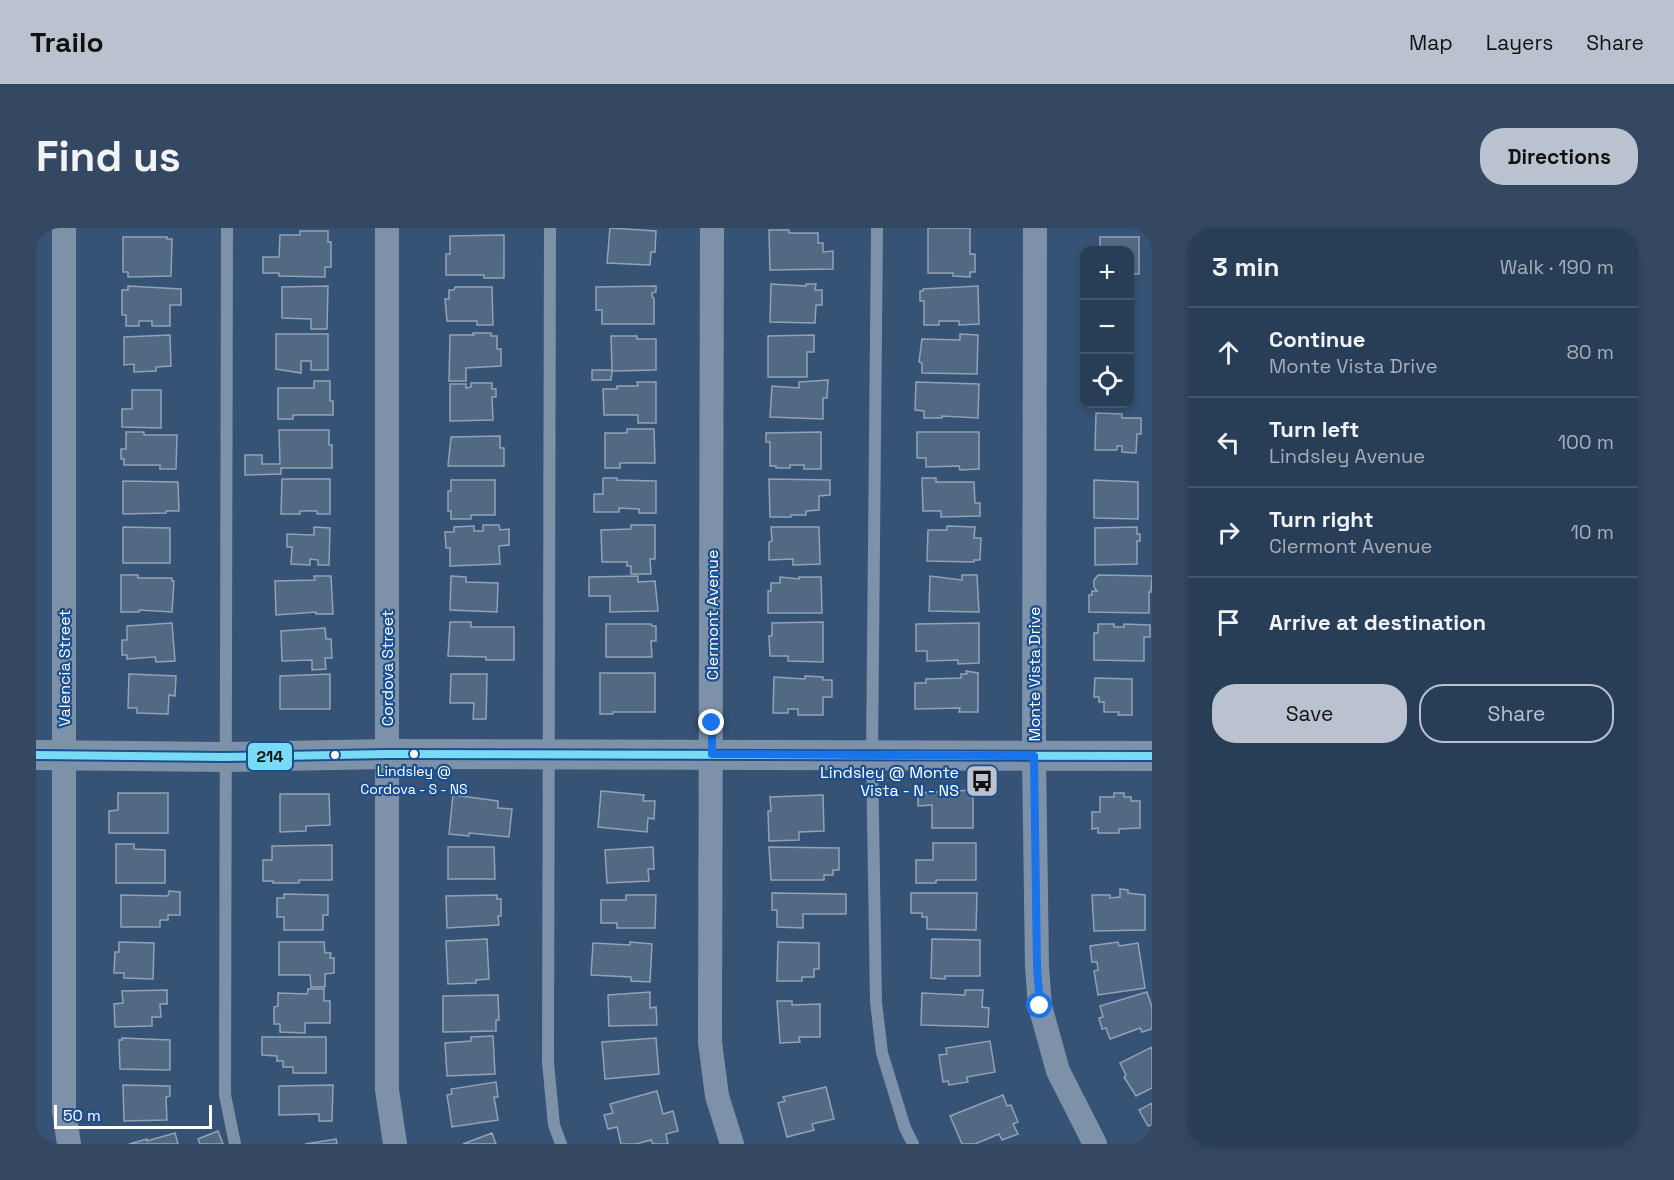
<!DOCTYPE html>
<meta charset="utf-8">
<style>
:root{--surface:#283e57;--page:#344961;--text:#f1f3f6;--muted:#a5aeba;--line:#44576d;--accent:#b9c2ce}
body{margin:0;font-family:"Space Grotesk",sans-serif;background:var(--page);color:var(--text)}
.controls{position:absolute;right:18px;top:18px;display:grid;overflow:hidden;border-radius:12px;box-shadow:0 3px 9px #0003}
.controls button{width:54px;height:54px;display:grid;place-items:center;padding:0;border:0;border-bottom:2px solid var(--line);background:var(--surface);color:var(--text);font:30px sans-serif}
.scale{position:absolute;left:18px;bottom:15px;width:158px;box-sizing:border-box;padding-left:6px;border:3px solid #fff;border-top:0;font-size:16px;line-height:21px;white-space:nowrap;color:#fff;-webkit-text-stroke:4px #1b4f8f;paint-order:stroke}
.stop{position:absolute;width:18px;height:18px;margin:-14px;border:4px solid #1a73e8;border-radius:50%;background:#fff}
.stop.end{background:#1a73e8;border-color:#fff;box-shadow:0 2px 6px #0008}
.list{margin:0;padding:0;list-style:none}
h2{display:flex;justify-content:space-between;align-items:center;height:78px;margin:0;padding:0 24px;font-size:26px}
h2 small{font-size:20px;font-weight:400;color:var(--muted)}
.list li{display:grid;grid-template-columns:39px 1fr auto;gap:18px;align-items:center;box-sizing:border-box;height:90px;padding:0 24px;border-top:2px solid var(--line)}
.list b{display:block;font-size:22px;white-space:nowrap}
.list p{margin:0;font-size:20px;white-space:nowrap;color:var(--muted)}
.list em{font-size:20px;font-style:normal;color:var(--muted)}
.actions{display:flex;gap:12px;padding:18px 24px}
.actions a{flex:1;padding:14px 0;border:2px solid var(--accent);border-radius:24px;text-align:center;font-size:21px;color:var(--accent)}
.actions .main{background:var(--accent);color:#111}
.icon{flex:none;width:33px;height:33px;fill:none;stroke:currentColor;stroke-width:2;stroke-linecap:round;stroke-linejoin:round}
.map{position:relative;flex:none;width:1116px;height:916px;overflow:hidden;border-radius:24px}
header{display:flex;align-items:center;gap:36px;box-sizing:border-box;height:84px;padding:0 30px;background:var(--accent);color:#111}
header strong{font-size:28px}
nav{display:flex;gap:33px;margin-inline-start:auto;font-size:21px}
.intro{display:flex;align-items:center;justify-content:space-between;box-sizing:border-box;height:144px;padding:0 36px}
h1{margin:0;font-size:42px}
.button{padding:15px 27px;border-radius:24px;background:var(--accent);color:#111;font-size:21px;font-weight:700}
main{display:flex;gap:36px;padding:0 36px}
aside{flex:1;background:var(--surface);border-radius:24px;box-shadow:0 3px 9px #0003}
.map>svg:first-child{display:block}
</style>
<header>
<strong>Trailo</strong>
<nav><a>Map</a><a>Layers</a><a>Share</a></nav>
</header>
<div class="intro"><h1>Find us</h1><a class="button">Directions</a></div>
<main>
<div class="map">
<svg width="1116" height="916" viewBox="0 0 1116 916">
<rect width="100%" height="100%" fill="#365274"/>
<!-- building -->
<path fill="#526984" stroke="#92a2b6" stroke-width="1.5" d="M574 0 620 3 619 24H615L614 37 571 35Z
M892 0H934V26H939V44H934V49L917 48V45H892Z
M733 2H753V5H782V15H787V24L797 23V41L734 42Z
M264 3H292V14H295V39H289V49L243 48V45H227V29H243L244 7H264Z
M468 7V50H448V47H410V26H414V8Z
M87 9H131V11H136L135 48 92 49V44H87Z
M1064 9H1103V46H1094V22H1064Z
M735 56 770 58V56H780L779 62H786V77H780L779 95 734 94Z
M92 58 145 61V77H134V98H116V93H103V98H90V87H86V62H92Z
M292 58 291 101H275V91L246 90V59Z
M620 58V64L616 65V69L618 70V96H566V82H560V59Z
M942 58 943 96 923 97V93H903V97H888V73H884V63H887V61Z
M419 59H456L457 97H441V93H411L409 71H413V62H418Z
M437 105H455V108H461V121H465V138L430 140V153H413L414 107H438Z
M240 106H292V142H275V133H265V145L240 141Z
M924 106 942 107 941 146 886 145V135L883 134 886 111 924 112Z
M134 107 135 138 120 139V143L98 144V136L88 137V109Z
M778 107V124H771V149H732V108Z
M575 108H601V111H620V142L576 143 575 152H556V142H576Z
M792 152 791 170H787V191L734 189 736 158 763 160V154Z
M278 153H294V173H297V187H257V191H242V160H278Z
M601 154H620V195H602V187H568L567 161H581V158H602Z
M880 154 943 156 942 190 906 188V190H888V183L879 182Z
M435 155H456V161H460V169H456L457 192 414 193V156H430V160L435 159Z
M96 162H125V200L86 199V181H96Z
M1060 185 1086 186V190H1105V206H1101L1100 225 1086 224V218H1081V222H1059Z
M591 201H618L619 235H584V240H569V205H591Z
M243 202H293V217H296V240H245V246L209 247V227H226V236H244Z
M90 204H108V207H141L140 241H124V237H88V231H85V221H90Z
M785 204V241H768V237H754V240H740V238H734V214H730V205Z
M881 204H943V241L924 242 923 238 890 239V230H881Z
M464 208V220H468V238H412L415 209Z
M567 250H581V252L620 253V285H603V281L583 280V284H558V266H567Z
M886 250H900V254H938L939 275H944V288L905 289V283H887Z
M246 251H294V286H281V283H264V286H245Z
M733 251 794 252V267L783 268V282L770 283V287H755V289H734Z
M415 252H459V287H435V291H415V283H412V263H415Z
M1058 252 1102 254V291L1058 290Z
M87 253 142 254 143 283H130V285L87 286Z
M447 297H463L464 302 473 301V317L463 318 464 336 414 338V320H410L409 304H418V299L438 298V303H447Z
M595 297H619V331H614L615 346H595V338H591V334H566L565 302 595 301Z
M911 298 939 299 938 310H945L944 332H938V334L891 333 892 302H911Z
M87 299 134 300V335H87Z
M278 299 294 300 293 337H282V332L274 331V337L255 336 256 319H251V306L278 307Z
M735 299H783L784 336 757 337V331L733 332V314L736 313Z
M1101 299V306H1104V313H1101V336L1059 337V300Z
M85 347H102V350H136V353H138L136 384 103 382V384H85Z
M926 347H941L943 384 893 383 894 348 926 352Z
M1062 347 1116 348 1115 364H1113V385L1053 384V367H1056V363H1061L1058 359V352Z
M278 348H295L297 386H280V384L240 387 239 353 279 352Z
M415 348 430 349V354L462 355 461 384 414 382Z
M602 348V354L619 353 622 383 574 384V368H553V349Z
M744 349 763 351V349H785L786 385H732V363H735V355H744Z
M414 394H435V399H478V432H450V429L412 428Z
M787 394V434L752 433V428H734L733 408H736V395Z
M136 395 139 433 120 434 119 429 91 431V427H86V412H91V398Z
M943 395V435L922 436V432L891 433V423H880V396Z
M570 396H615L616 398H620V413H615L616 429H570Z
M1062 396H1078V399H1088V396L1114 397V409H1108V433L1058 432V405H1062Z
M289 400 290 411H295L296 430H289L290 441 276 442V432L246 433 245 403Z
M930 443 942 445V484H923L924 480 879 481V455H890V451L925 450V446H931Z
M564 445H619V484H577V486H564Z
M93 446 140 448 139 468 133 467 132 486 101 485V480H92Z
M294 446V481H244V448Z
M415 446H451L450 491H437L438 475H414Z
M769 448 787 449V452H796V469H787V487H762V481H752V485H737L738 449 769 451Z
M1059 450 1096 451V487H1082L1083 484H1068V474H1063V469H1058Z
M937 562V600H896V577L882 578V565Z
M565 563 608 567 607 573H619L618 591 612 590 611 604 562 599Z
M82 565H132V605H73V583L82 582Z
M1078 565H1088V569H1095V573H1104V600L1083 601V605H1062V600L1056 601V584H1064V569H1078Z
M244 566H293L294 597 270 598V603L244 604Z
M417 567 462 573V580L476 581 473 609 433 605V608L413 606Z
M787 567 788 603 763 604V612L733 613 732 583H735L734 569Z
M897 615H940V652H900V655H880V632H897Z
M80 616H98V621L129 622V655H80Z
M296 617V652H263V655H237V653H227V632H236V618Z
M412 619H458L459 651H412Z
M617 619 618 641H612L613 653 571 655 569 622Z
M733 619 803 620V642H797V647H788V652H735Z
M1084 661 1092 662V665L1109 667V702L1058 703 1056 667H1074V670L1084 669Z
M133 663 144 664V687H132V692H124V699H85V667L132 668Z
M736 665 810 666V686H767V700L741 699V682H736Z
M875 665H941L940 702 891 701V689H886V685H875Z
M248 666 292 667V687H287V702H248V689H241V670H248Z
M461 667V671H465V688H462L463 697 411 700 410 668Z
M590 667H620L619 700H581V695H565V672H590Z
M451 711 453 751 440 752V755L412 756 410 713Z
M896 711 944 712V748H909V751L895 750Z
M83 714 118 715 117 751 88 750V745H78L79 724H83Z
M243 714H288L289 725H295L294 730H298V745L289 746V759H275L274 747H243Z
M594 714 616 716 614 754 595 753V749L555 747 557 715 594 717Z
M742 714 783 715V741H778V749H766V753H741Z
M1082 714 1083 718 1102 715 1109 760 1062 767 1058 743 1062 742 1061 734H1056L1054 718Z
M272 761H288V773H294V795H269V805L244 804V796H238V779L242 778V765L271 766Z
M131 762V776H124L125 789H116V798L79 799 78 776 87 775 86 763Z
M929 762H947L946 779 953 780 952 799 885 797 886 765 929 767Z
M614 764V780L620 779 621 797 573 798 572 767Z
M1111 764 1116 779V801L1106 804 1104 800 1074 811 1070 800 1066 801 1063 790 1067 789 1064 778Z
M462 767 463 792H460V803L407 804V768Z
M741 773H756V777L784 776V809H763L764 814 744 815Z
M457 808 459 846 411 848 409 815 435 813V809Z
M226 809H290V845H257V839H247V833H241V828L226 827Z
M86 810 134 812V842L84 841 83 812H86Z
M620 810 623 846 569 851 566 814Z
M954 813 959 844 931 849 932 854 913 857 912 853 907 854 903 827 911 826 910 820Z
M1116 819V860L1100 868 1088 849 1090 847 1084 835Z
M460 854 462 869H458L462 892 416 899 411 867 416 866 415 861Z
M87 857 134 858V868L130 869 131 892 88 893Z
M297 857 296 893H283V886L243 887V858Z
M790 859 798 891 776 896 778 902 751 909 742 875 749 873 747 869Z
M621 863 627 886 637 883 642 903 630 906 632 916H617L615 912 600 916H585L581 899 572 901 568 887 577 885 574 876Z
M967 867 971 878 975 877 982 894 977 896 982 906 966 912 963 906 939 916H926L914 888Z
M1116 875V897L1112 898 1103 882Z
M182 903 187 916H164L162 911Z
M139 905 142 916H93L111 911V913Z
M456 905 460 916H427Z
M300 911 301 916H269Z"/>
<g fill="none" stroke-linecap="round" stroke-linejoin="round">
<!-- service -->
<path stroke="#7d92a8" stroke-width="12" d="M191 0 189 867 199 916
M514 0 512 835 518 897 525 916
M841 0 836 527 840 774 846 825 869 900 877 916"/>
<!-- minor -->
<path stroke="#7d92a8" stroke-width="24" d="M28 0V883L33 916
M351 0V862L359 916
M676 0 674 814 681 868 696 916
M999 0 998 528 1001 739 1004 778 1022 843 1059 916"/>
<!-- tertiary -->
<path stroke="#7d92a8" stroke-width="30" d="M0 527 188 529 352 526 1116 528"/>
<defs>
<path id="bus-1" d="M0 527 188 529 352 526 1116 528"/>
</defs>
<!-- bus-1 casing -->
<use href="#bus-1" stroke="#1b4f8f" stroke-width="12"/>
<!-- bus-1 -->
<use href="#bus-1" stroke="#78daf5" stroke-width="8"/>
</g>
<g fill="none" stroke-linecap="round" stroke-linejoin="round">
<!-- route -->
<path stroke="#1a73e8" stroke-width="8" d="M676 495V526L998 528 1001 739 1004 778"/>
</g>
<!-- icons -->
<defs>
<symbol id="bus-square" viewBox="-11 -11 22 22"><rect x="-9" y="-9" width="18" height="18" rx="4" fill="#b9c2ce" stroke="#1b4f8f"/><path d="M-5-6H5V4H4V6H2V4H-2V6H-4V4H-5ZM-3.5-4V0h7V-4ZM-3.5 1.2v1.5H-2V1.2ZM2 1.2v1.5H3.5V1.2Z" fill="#111"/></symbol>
</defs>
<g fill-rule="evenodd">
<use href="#bus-square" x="927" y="534" width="38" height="38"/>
</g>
<!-- markers -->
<g fill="#fff" stroke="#1b4f8f" stroke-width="2">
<circle cx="378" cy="526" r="5"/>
<circle cx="299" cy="527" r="5"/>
</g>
<g text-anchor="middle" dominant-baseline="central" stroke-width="4.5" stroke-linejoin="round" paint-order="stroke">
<!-- bus labels -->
<g font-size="14" fill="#fff" stroke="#1b4f8f">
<text x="378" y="543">Lindsley @<tspan x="378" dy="18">Cordova - S - NS</tspan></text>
</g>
<!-- street labels -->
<g font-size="16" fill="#fff" stroke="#1b4f8f">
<text transform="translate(676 387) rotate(-90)">Clermont Avenue</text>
<text transform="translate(28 440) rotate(-90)">Valencia Street</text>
<text transform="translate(351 440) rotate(-90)">Cordova Street</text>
<text transform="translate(998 446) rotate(-90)">Monte Vista Drive</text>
</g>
<!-- poi labels -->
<g font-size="16" fill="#fff" stroke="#1b4f8f" text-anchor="end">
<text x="923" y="544">Lindsley @ Monte<tspan x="923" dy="18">Vista - N - NS</tspan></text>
</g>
</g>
<rect stroke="#1b4f8f" stroke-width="2" x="211" y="514" width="46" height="29" rx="6" fill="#78daf5"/>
<g font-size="16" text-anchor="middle" font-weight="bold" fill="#111">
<text x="234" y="534">214</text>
</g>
</svg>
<div class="controls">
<button>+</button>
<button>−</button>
<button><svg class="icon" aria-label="locate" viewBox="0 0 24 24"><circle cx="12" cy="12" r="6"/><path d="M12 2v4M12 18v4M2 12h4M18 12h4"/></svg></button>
</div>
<div class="scale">50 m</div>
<div class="stop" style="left:1004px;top:778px"></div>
<div class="stop end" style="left:676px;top:495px"></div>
</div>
<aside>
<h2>3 min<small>Walk · 190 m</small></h2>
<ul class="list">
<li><svg class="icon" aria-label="ahead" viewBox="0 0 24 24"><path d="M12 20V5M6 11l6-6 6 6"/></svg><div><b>Continue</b><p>Monte Vista Drive</p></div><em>80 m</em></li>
<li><svg class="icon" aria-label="left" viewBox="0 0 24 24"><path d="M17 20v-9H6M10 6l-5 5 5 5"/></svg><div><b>Turn left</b><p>Lindsley Avenue</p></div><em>100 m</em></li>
<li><svg class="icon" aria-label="right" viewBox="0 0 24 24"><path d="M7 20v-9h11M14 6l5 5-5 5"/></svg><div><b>Turn right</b><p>Clermont Avenue</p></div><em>10 m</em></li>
<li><svg class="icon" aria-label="arrive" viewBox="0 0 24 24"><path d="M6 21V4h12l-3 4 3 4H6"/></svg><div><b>Arrive at destination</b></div></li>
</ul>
<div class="actions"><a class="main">Save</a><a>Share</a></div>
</aside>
</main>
